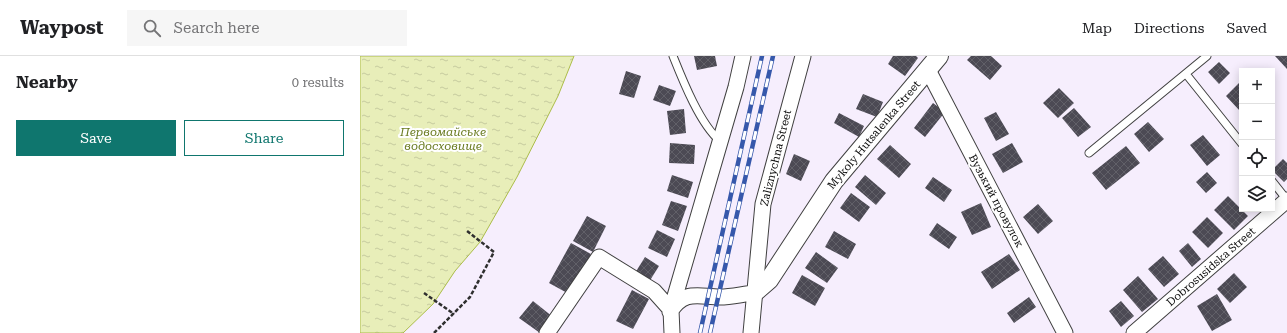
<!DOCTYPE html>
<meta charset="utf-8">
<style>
:root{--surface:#fff;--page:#f6f6f6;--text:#202124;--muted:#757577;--line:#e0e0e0;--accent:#0f766e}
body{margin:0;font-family:"Roboto Serif",serif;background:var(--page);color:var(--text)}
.controls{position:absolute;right:12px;top:12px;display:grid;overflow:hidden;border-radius:0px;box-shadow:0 2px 10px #0003}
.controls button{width:36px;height:36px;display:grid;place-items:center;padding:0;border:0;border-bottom:1px solid var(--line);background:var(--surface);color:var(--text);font:20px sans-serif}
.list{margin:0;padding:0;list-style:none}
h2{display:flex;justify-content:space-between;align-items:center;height:52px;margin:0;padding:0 16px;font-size:17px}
h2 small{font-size:13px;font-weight:400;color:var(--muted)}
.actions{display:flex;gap:8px;padding:12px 16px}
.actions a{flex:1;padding:9px 0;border:1px solid var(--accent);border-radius:0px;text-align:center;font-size:14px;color:var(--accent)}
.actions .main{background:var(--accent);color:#fff}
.icon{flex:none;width:22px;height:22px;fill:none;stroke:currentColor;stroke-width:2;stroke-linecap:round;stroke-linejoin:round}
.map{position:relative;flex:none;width:927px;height:277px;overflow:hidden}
header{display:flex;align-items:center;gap:24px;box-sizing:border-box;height:56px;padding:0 20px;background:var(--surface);border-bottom:1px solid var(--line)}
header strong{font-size:19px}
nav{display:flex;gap:22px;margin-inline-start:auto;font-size:14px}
.search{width:280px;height:36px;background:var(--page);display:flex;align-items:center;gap:10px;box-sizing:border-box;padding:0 14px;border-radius:0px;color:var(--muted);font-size:15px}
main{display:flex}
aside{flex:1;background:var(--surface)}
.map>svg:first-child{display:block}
</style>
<header>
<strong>Waypost</strong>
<div class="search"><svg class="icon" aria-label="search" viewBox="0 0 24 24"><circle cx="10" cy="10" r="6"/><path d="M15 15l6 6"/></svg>Search here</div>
<nav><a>Map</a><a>Directions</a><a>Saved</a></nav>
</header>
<main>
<aside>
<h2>Nearby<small>0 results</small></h2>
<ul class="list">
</ul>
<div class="actions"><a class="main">Save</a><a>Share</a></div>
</aside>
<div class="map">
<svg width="927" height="277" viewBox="0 0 927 277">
<defs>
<pattern id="water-ripples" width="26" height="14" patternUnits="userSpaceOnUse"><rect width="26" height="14" fill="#e8eeb9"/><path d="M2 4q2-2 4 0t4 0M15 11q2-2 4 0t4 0" fill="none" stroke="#c6cb9e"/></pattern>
<pattern id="building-cross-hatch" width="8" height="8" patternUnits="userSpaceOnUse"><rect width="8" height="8" fill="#4c4a54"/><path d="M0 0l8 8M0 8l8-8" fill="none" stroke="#616068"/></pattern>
</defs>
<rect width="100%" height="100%" fill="#f6eefd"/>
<!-- water -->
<path fill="url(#water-ripples)" stroke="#abbc49" d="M0 0H214L198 40 157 121 120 186 95 215 73 248 43 277H0Z"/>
<!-- building -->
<path fill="url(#building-cross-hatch)" d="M334 0H355L357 10 337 14Z
M533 0H556L558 2 545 20 528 8Z
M611 0H631L642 10 630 24 607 4Z
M915 0H927V13Z
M859 6 870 17 859 28 848 16Z
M266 15 281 20 274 42 259 38Z
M879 27 882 30V52L880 55 866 40Z
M299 29 316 35 310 50 293 44Z
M699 32 714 47 698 62 683 47Z
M503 38 523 46 517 61 496 53Z
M573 47 585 56 565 81 554 72Z
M714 52 731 71 718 81 702 62Z
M324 53 326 77 310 79 307 55Z
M636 56 649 78 636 85 624 62Z
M479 57 504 70 499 81 474 67Z
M788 66 804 83 789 96 774 78Z
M843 79 860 99 847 110 830 89Z
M310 87 335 89 334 108 309 107Z
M652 87 663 106 643 117 632 98Z
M530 89 551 108 539 122 517 103Z
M766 90 780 107 746 134 732 117Z
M434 98 450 105 441 125 426 118Z
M923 103 927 107V123L924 126 912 114Z
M847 116 857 127 846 137 836 126Z
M312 119 333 126 328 142 307 135Z
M505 119 526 137 516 149 495 131Z
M573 121 592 134 584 146 565 132Z
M491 137 510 151 499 166 480 152Z
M868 140 888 160 874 174 854 154Z
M311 145 327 150 318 175 302 169Z
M621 147 631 171 612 179 601 156Z
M678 148 693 165 678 178 663 161Z
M227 160 246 170 233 196 213 185Z
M847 161 863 177 848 192 832 176Z
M577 167 597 181 589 193 569 179Z
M297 174 315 183 307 201 288 192Z
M474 175 496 188 488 203 465 191Z
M211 187 231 198 209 238 189 227Z
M828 187 841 203 832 211 819 195Z
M456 196 478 212 467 227 445 212Z
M649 198 660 214 632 233 621 216Z
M803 200 819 218 804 231 788 213Z
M285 201 299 210 289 226 275 217Z
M874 217 887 231 870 247 857 233Z
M442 219 465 232 455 250 432 237Z
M778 220 798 243 782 256 763 234Z
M272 234 289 243 273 273 256 265Z
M857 238 872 264 852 275 837 250Z
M669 241 676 251 654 267 647 257Z
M173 245 193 261 180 277 159 262Z
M761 245 774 260 761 271 749 255Z"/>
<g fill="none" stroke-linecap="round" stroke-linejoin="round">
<defs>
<path id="service" d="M313 0C323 25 340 68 360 85
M826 18 882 88
M729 97 847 0
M912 125 927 144"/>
<path id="minor" d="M568 14 705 277
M310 256C324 233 339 241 360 241 371 241 383 238 394 237
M187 277 239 201 294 235 311 254
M312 277 311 254 376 31 383 0
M391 277 403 148 443 0
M774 277 927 144"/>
<path id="tertiary" d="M394 237 409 224 474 125 579 0"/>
</defs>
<!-- service casing -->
<use href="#service" stroke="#404040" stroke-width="9"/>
<!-- minor casing -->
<use href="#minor" stroke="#404040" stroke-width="17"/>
<!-- tertiary casing -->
<use href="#tertiary" stroke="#404040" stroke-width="20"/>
<!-- path -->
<path stroke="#2f2f2f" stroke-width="2.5" stroke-dasharray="4 2" stroke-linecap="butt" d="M64 237 94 258
M74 277 110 241 134 196 107 175"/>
<!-- service -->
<use href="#service" stroke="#fff" stroke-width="7"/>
<!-- minor -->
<use href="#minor" stroke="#fff" stroke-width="15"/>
<!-- tertiary -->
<use href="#tertiary" stroke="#fff" stroke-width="18"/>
<defs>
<path id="rail" d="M340 277 402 0
M350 277 413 0"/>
</defs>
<!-- rail casing -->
<use href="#rail" stroke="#3658ab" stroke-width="4.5"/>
<!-- rail -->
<use href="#rail" stroke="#fff" stroke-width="3" stroke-dasharray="9" stroke-linecap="butt"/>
</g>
<g text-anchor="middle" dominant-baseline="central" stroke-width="4" stroke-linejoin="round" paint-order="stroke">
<!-- street labels -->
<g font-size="11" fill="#0d0d0d" stroke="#fff">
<text transform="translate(514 79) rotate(-50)">Mykoly Hutsalenka Street</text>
<text transform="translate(416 102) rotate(-76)">Zaliznychna Street</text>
<text transform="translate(636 145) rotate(62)">Вузький провулок</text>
<text transform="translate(851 211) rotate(-41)">Dobrosusidska Street</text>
</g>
<!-- water labels -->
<g font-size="12" font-style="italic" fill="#6b7c22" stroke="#fff">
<text x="83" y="76">Первомайське<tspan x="83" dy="14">водосховище</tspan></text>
</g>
</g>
</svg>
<div class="controls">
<button>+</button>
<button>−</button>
<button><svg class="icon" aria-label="locate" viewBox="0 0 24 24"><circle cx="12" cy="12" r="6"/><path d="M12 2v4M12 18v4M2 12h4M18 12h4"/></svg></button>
<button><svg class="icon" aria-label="layers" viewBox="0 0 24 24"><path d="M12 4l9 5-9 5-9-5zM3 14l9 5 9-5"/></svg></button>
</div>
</div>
</main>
